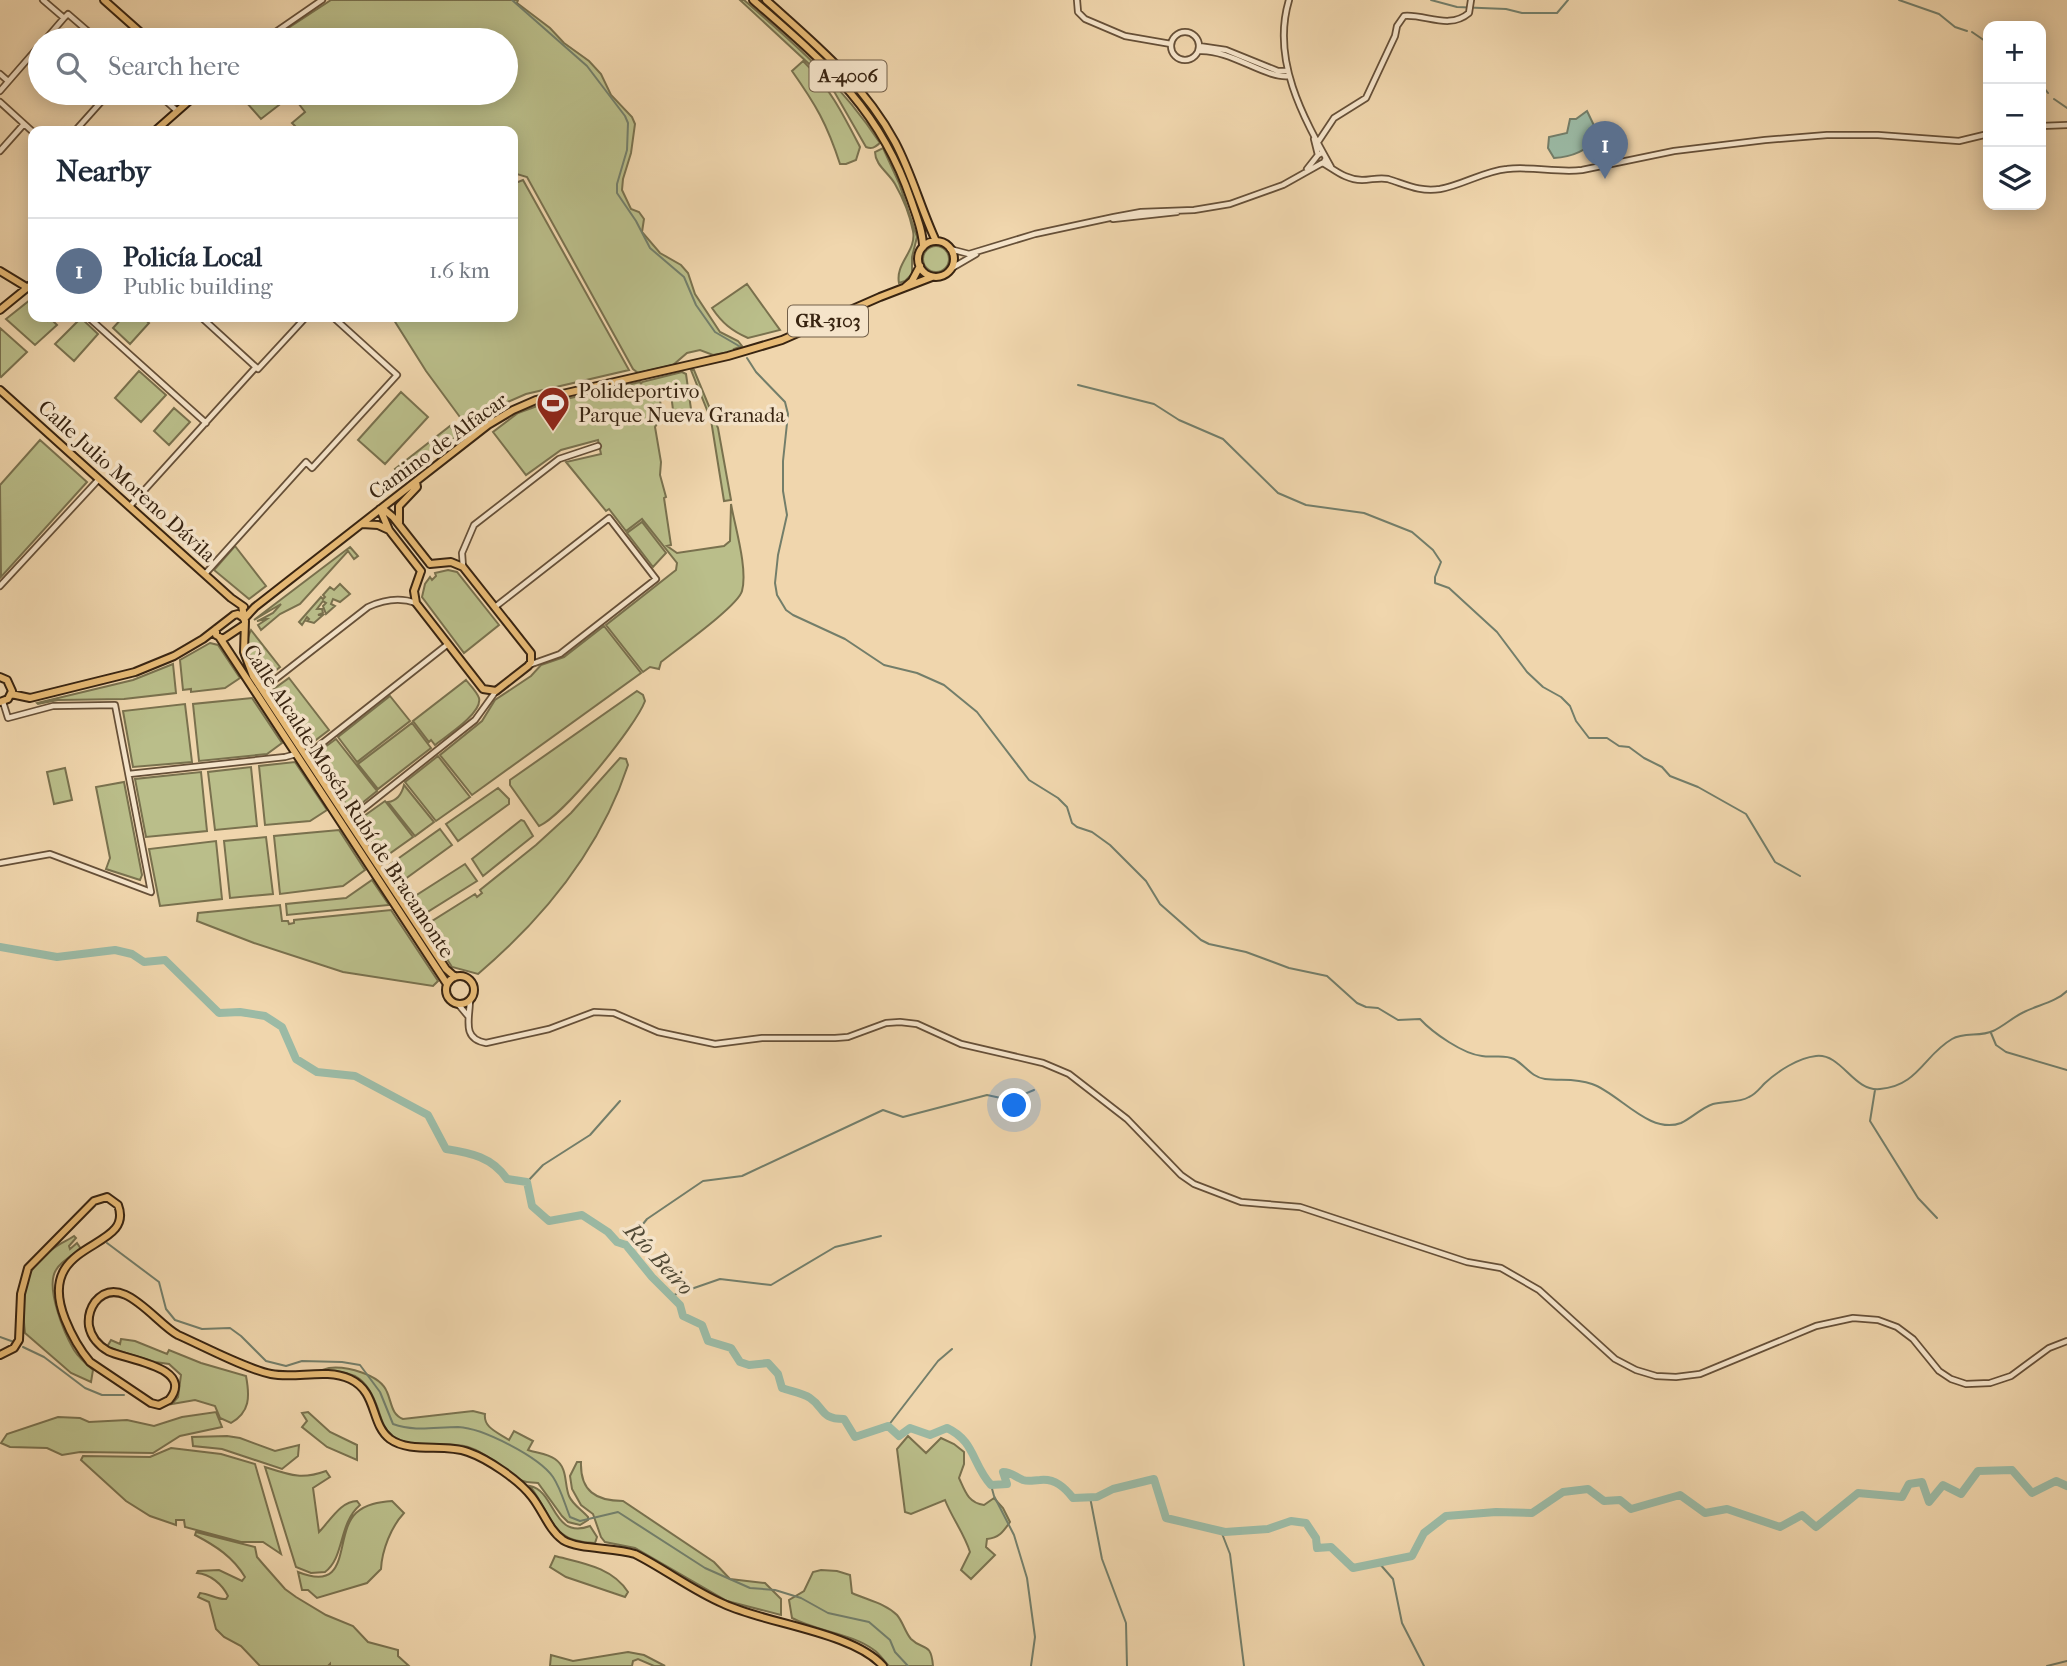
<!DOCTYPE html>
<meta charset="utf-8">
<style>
:root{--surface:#fff;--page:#f6f6f7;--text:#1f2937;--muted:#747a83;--line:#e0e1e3;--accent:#db2777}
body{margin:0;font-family:"IM FELL French Canon",serif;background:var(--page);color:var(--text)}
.controls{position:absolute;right:21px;top:21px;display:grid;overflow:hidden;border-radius:14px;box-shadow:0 4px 18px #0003}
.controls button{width:63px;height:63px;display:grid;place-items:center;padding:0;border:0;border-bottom:2px solid var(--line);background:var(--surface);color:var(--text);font:35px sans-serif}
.you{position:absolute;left:1015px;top:1106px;width:24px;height:24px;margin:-18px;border:5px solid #fff;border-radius:50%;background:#1a73e8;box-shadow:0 0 0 10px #1a73e833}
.badge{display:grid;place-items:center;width:46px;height:46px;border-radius:50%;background:var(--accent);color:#fff;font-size:23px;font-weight:700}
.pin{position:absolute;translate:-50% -58px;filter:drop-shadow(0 2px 4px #0008)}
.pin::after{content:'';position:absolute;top:37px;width:24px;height:21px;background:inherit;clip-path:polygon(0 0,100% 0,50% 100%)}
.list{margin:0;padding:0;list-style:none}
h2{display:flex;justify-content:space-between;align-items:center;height:91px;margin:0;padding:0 28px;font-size:30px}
h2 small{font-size:23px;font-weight:400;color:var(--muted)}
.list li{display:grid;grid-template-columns:46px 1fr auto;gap:21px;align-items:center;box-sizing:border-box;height:105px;padding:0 28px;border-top:2px solid var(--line)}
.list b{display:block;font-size:26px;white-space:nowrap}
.list p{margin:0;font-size:23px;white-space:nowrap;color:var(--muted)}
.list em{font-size:23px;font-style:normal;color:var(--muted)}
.icon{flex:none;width:38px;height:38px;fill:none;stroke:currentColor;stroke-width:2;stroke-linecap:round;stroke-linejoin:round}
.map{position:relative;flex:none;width:2067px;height:1666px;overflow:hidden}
.search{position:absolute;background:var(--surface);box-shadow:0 4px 18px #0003;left:28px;top:28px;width:490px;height:77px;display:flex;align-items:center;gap:18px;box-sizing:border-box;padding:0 24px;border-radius:38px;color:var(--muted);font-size:26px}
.panel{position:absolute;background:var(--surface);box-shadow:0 4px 18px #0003;left:28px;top:126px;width:490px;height:196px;border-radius:14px}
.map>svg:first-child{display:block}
</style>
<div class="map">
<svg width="2067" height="1666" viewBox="0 0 2067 1666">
<rect width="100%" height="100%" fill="#f0d6ad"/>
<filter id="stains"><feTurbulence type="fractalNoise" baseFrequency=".00286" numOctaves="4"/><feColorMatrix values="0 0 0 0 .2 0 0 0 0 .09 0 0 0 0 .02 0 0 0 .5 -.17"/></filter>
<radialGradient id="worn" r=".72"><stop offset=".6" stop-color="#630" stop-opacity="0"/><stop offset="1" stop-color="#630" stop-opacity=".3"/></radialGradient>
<!-- green -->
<path fill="#babe8a" stroke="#79714e" stroke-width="2" d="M331 0H518L517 3 550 28 564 43 589 61 601 74 611 95 632 117 635 124 631 153 623 179 622 190 631 209 639 212 644 219 642 232 660 253 681 265 688 273 695 294 720 332 738 341 742 346 734 349 735 351 713 355 700 350 687 353 673 365 638 373 633 369 527 177 517 174 513 176V131H300L292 123 305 112 292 95 261 119 238 93H506V40H270Z
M740 0H744C796 45 842 85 880 143 876 146 873 150 866 147L835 93 822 76Z
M803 61C829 86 844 116 860 147L856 160 846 164H840C827 124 816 105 792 71Z
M883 148 899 183 917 237 912 257V274L905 281 899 283C895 263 917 251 913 231 910 216 903 198 895 184 889 173 875 165 875 152Z
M523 180 629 370 526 394 503 404 468 428 426 371 392 317H513V184Z
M923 259a13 13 0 1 1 26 0a13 13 0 1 1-26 0Z
M747 284 780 330 748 338C732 331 722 323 712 308Z
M30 300 33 304V317H47L46 319 48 321 51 319 57 325 35 345 6 319Z
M123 317H142L149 323 130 344 113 328Z
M81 318 98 334 74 361 55 344Z
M0 328 27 352 1 377 0 376Z
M691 370H694L718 428 731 500 724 501 711 420Z
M139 371 166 395 141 422 115 398Z
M682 372 686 374 692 416 674 418 671 394 659 396 664 420 659 421 655 427 661 462 660 475 666 497 664 498 671 545 667 546 677 553 724 546 730 541 731 504C735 527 748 569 742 591 738 606 677 649 661 662L659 669 650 667 643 672 606 625 676 570 677 563 642 519 626 531 609 509 606 511 566 462 601 454 598 440 561 450 526 475 493 432 518 413 540 405 640 382 641 384 642 382Z
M401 392 428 417 385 464 358 440Z
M174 408 190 422 169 445 154 431Z
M450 426 457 436 403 479 395 469Z
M40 440 87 482 1 577 0 485Z
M642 522 666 553 653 567 627 533Z
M235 546 266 586 249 599 214 570Z
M350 547 358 556 354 559 348 551 300 604 280 614 261 630 258 625 267 619H266L257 621H258L273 613 281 604 254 620Z
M448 570 457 572 499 625 464 653 422 597 425 584 430 577 432 580 436 576 435 573Z
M340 584 350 594 340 602 333 599 331 604 335 606 326 614 323 606 326 603 323 601 317 609H322L323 613 318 615H323L314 623 307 621 309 619 307 617 302 625 299 622 321 597 323 599 325 597 323 595 330 587 334 590Z
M604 626 641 673 472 795 440 755 482 721 495 700 531 676 541 665 564 657Z
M251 630 280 667 265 679C253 668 242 646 251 630Z
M210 643 218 645 240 678 225 688 191 692V689L183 690 180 660Z
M173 664 176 693 124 699 58 700 38 704 37 703 133 680Z
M289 678 329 730 308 746 271 691Z
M466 680C470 685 477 692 479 698 483 713 445 737 435 745L431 740 429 742 413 721Z
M637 691 643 695 645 701C636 726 563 816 539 826L510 785V780Z
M390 696 410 721 357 762 338 737Z
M252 698 282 743 267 754 199 761 193 704Z
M185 704 192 762 133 767 123 711Z
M412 723 431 748 378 789 358 764Z
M336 739 377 791 351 812 314 755Z
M438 756 470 797 436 821 405 782Z
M620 758 626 759 628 765C600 850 545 917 478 974L452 967 427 928 429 923 475 894 477 897 482 893 480 890 536 845 571 813Z
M295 762 327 810 310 821 265 825 259 766Z
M251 767 257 826 215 830 208 772Z
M65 768 72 800 54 804 47 772Z
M201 772 207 831 146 837 135 779Z
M124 782 142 875 140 880 106 869 110 858 96 787Z
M404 785 434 822 415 836 388 802C397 801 402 793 404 785Z
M498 788 509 799V804L458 841 446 824Z
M385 801 413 837 382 859 357 821Z
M521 820 524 821 533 836 483 876 472 859Z
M440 829 452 845 401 882H396L388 869 389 865Z
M339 830 365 870 343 886 280 894 274 836Z
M266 837 273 894 230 898 224 841Z
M216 841 222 899 160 906 149 849Z
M465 864 477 881 421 916 419 915 410 901 412 898Z
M372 880 389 905 287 915 286 904 346 898Z
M280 905 282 921H288L289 924 294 923V920L391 910 438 981 433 986 343 972 254 943 197 921 198 913Z
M74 1236 76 1238 69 1246 70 1249 77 1243 81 1249C73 1255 61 1261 56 1270 45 1287 64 1333 74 1350 79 1358 86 1364 93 1370L91 1382 71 1373 25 1333C21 1297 21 1269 54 1248 60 1243 67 1241 74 1236Z
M121 1339 135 1341 167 1354 169 1350 201 1363 246 1376C250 1397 250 1412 231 1423L220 1418 215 1406 195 1400 172 1404 178 1397 181 1375 169 1364 155 1362 107 1347 111 1340 120 1344Z
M329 1368C346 1366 380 1374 387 1392 392 1403 391 1414 403 1419L473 1411 485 1414C483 1428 499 1433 509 1440L514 1431 533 1441 528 1450C537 1453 548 1454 555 1459 568 1468 564 1483 569 1496 573 1505 582 1510 588 1517V1520L580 1525 568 1522 562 1516 538 1483C533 1482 528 1483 523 1481 503 1473 489 1453 468 1447 445 1440 415 1450 394 1437 386 1432 383 1424 380 1415 369 1380 357 1369 319 1371Z
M216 1412 222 1427 180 1436 153 1453 80 1452 62 1455 47 1448 10 1447 1 1443 7 1434 58 1417 80 1418 89 1422 127 1420 154 1426 182 1417Z
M308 1412 330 1432 357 1445V1460L327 1447 302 1427 307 1421 302 1413Z
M227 1436 240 1438 275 1451 299 1445 298 1456 282 1469 222 1449 193 1446 192 1437Z
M908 1436 926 1453 941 1438 954 1444 964 1452V1464L959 1478C965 1491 968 1503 984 1505L994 1498 1003 1508 1010 1522C1003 1532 999 1538 987 1539L986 1547 995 1555 971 1579 961 1570 970 1552C964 1533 952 1518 945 1500L911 1514 905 1512 897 1449Z
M171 1448 221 1454 255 1464 281 1554 263 1542H241L185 1527 184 1520H176V1525L150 1516 126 1501 81 1460 83 1456 150 1457Z
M577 1462H581C580 1491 596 1501 623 1501L714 1562 730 1579 765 1583 781 1599V1615L727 1601 635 1548 605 1542 601 1537 593 1514 581 1505 572 1489 570 1476Z
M265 1467C290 1475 301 1480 326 1471L330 1477 313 1488 319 1532C330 1521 341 1501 357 1501L360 1505C338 1524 345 1557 325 1572L311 1573 296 1567Z
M530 1486C556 1491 552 1540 590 1526L597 1537 595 1543C549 1542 554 1517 530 1486Z
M392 1501 404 1513C391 1527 382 1550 381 1569L367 1583 317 1598 308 1590H302L298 1572C353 1594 333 1535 356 1513 366 1504 379 1502 392 1501Z
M196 1532 255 1547 257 1557 263 1564 285 1589 296 1597 326 1615 353 1626 368 1642 398 1650V1656L409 1666H330V1664L328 1666H260L241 1646 224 1637 216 1629 209 1602 198 1597 200 1593C210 1594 218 1600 226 1599L228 1596C222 1584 210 1574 197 1573L198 1571 219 1570 242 1581 245 1577C233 1557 216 1546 195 1535Z
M555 1556C582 1563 612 1567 628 1592L625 1597 566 1577 550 1567Z
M821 1570 837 1571 850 1575 852 1593C867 1600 885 1603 897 1615 903 1622 905 1632 911 1639 923 1651 931 1641 933 1666H889C884 1661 880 1654 874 1650 851 1633 818 1632 792 1618L789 1600 804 1591 813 1572Z
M628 1652 644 1655 665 1666H654L638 1659 633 1661 632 1666H550L551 1655 573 1661Z"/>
<!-- water -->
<path fill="#9bbaa5" stroke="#737e6a" stroke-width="2" d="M1587 111 1600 138C1585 150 1574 157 1554 158L1548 148 1549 137 1567 133 1570 119H1576Z"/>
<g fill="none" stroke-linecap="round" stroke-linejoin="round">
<!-- stream -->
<path stroke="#737e6a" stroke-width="2" d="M512 0 587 66 625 116 628 123 627 150 617 184V193L636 221 650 248 684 277 696 305 715 332 739 346
M1431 0 1457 7 1506 9 1522 13H1557L1568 0
M1899 0 1939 14 1955 27 1967 31
M1972 32 1988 43
M2041 84 2048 93
M2054 99 2067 108
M747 358 756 372 785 402 788 414 783 461V491L787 515 778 555 775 583 777 595 786 610 793 615 845 639 884 665 917 673 944 685 977 712 1029 780 1058 798 1067 807 1072 823 1077 827 1092 832 1110 845 1146 881 1160 904 1201 940 1209 944 1246 952 1289 968 1327 976 1357 1003 1366 1007 1378 1008 1398 1020 1420 1019C1433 1033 1463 1054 1482 1056 1493 1058 1504 1054 1514 1059 1525 1065 1531 1077 1545 1079 1561 1081 1575 1078 1592 1084 1619 1093 1649 1135 1681 1123 1692 1118 1701 1108 1713 1104 1724 1101 1739 1103 1749 1097 1756 1094 1760 1088 1765 1083 1778 1071 1798 1058 1816 1056 1842 1053 1853 1092 1880 1089 1918 1086 1924 1055 1952 1039 1964 1032 1980 1037 1993 1031 2004 1026 2013 1017 2024 1012 2038 1005 2056 1002 2067 991
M1078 385 1154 404 1179 420 1223 439 1278 493 1306 505 1364 513 1412 532 1433 550 1441 562 1435 577V583L1449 588 1497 632 1527 672 1543 687 1561 697 1570 706 1576 721 1589 738H1607L1619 746 1629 747 1644 758 1662 767 1670 776 1698 787 1746 814 1775 862 1800 876
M1991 1033 1996 1045 2006 1052 2067 1070
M1875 1090 1870 1121 1918 1198 1937 1218
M527 1182 543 1165 590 1135 620 1101
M107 1243 159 1282 166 1309 175 1320 202 1329 230 1328 241 1336 266 1361 286 1366 302 1361 342 1362 360 1365 380 1392 393 1424C415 1432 435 1427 458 1427 483 1428 539 1457 553 1477 561 1489 565 1505 570 1517L580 1521 618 1512 705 1568 750 1588 775 1590 801 1598 828 1613 869 1622 890 1640 895 1652 908 1666
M626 1245 647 1219 703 1181 742 1176 883 1110 903 1117 987 1095 1010 1100 1034 1090
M671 1296 720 1279 771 1285 835 1247 881 1236
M0 1337 14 1342
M23 1347 44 1357 85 1388 102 1395H124
M888 1426 938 1361 952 1349
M991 1485 994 1496 1014 1535 1027 1578 1035 1637 1031 1666
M1090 1497 1102 1559 1126 1623 1127 1666
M1221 1531 1230 1554 1244 1666
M1379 1563 1393 1579 1402 1623 1424 1666
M2047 1666 2067 1661"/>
<!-- river -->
<path stroke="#9bbaa5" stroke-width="8" d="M0 947 57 957 115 950 132 954 144 962 165 960 219 1013 240 1012 265 1016 282 1027 296 1059 317 1072 355 1076 428 1115 446 1149C471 1153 492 1157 507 1179L527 1182 532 1206 549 1221 582 1215 608 1232 617 1242 626 1245 652 1277 680 1305 683 1316 702 1325 708 1341 731 1348 740 1362 749 1365 768 1363 778 1374 782 1388C790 1391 803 1393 810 1398 825 1408 820 1419 844 1419L855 1437 888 1426 899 1436 910 1428 930 1435 947 1428C975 1441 972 1464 991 1485L1007 1484 1003 1472C1012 1472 1015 1477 1023 1480 1029 1482 1034 1480 1040 1480 1055 1478 1065 1488 1073 1498L1097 1497 1113 1489 1154 1479 1166 1518 1225 1532 1268 1529 1291 1521 1306 1523 1316 1538 1317 1548 1331 1547 1353 1568 1412 1556 1424 1533 1446 1516 1496 1512 1532 1513 1563 1492 1588 1489 1604 1501 1620 1500 1631 1509 1680 1495 1705 1513 1727 1509 1780 1527 1802 1515 1816 1527 1858 1493 1902 1497 1909 1484 1922 1482 1929 1502 1943 1485 1961 1494 1978 1471 2012 1470 2032 1493 2056 1481 2067 1486"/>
<defs>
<path id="minor" d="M43 0 64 18
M1077 0 1078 12 1085 19 1125 36 1171 44
M1289 0C1271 60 1303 117 1331 167
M64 18 68 14 98 40
M1171 46a14 14 0 1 1 28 0a14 14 0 1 1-28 0Z
M45 40 64 18
M264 40 322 0
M1199 46 1226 50 1278 71H1288
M1199 51C1230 49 1266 79 1289 76
M0 74 8 81
M0 91 40 45
M157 93 176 110
M0 102 33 132
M2041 126 2067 125
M75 131 109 93
M1314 139 1318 155
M1318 142 1334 118 1366 98 1395 36 1397 26 1404 16C1426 14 1449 30 1469 13L1471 0
M0 151 24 124
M1323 163C1335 170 1346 180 1362 180 1371 180 1379 177 1388 179 1407 185 1420 192 1440 189 1463 185 1484 171 1507 169 1532 166 1557 173 1582 170L1674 151 1765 140 1827 135H1878L1959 141 1988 134
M1307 169 1318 155 1322 153
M1113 219 1177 212
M950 249 969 254 1035 234 1114 217 1141 212 1194 210 1230 204 1283 185 1324 162 1326 158
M952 268 976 254
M88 317 206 423
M201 317 258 369 306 317
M130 506 256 367
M463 567 462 553 474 525 559 459 598 446
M205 574 306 462 312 468 397 375 333 317
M0 586 99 479
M495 607 609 518 656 579 560 654 529 665
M265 692 268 685 368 607C383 600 400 597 416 603
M306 756 448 644
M129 774 285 757 296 754
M348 821 475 720 496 691
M0 863 50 854 151 892 115 705 53 706 8 718 3 702
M470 999C470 1018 461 1039 486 1043L549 1029 594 1012 614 1013 658 1032 715 1044 762 1038H835L848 1037 886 1023 900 1022 917 1024 961 1044 1043 1063 1069 1074 1127 1119 1181 1175 1194 1184 1241 1202 1300 1207 1467 1262 1501 1268 1539 1290 1615 1359 1636 1370 1656 1376 1676 1377 1700 1374 1816 1326 1853 1318 1878 1320 1897 1327 1913 1339 1939 1371 1951 1379 1966 1384 1990 1383 2011 1376 2049 1348 2067 1341
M458 1004 468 1016"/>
<path id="major" d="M104 0 149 40
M753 0C824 62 880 108 911 200 916 215 923 231 923 247
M766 0C814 43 864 84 895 142 912 174 921 209 936 241
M155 131 198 93
M918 259a18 18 0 1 1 36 0a18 18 0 1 1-36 0Z
M0 271 28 288
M905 287 912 281 920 266
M0 310 33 283
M0 390 231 598 244 607
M382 508 393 517 430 564
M380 509 389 530 421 571
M399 523V506L417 487 416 482
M362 524 378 525 389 530
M421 571 414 591 416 603 483 689 496 691 528 666 531 662V653L463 567 451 562 430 564
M242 606 245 621 244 652 253 676 446 969 455 977
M244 619 255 607 488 425 513 410 536 400 728 356 782 340 880 297 932 277
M216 629V635L223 639 244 625
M220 638 447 984
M0 677 7 680 12 691 8 699 0 702
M11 694 30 698 135 672 174 656 203 639 234 615 238 614 244 618
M446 990a14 14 0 1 1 28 0a14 14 0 1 1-28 0Z
M0 1355 14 1348 19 1340 21 1294 28 1268 94 1201 107 1197 118 1205C136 1252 33 1238 65 1319 71 1334 79 1349 90 1362L151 1403 159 1405 169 1400C196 1367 126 1360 108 1351 99 1346 91 1337 89 1326 88 1318 90 1309 95 1302 121 1270 156 1324 178 1335 203 1346 246 1369 271 1374 296 1379 326 1368 350 1379 378 1392 370 1424 390 1439 411 1454 444 1443 468 1452 488 1459 519 1480 532 1497 543 1511 549 1530 563 1540 579 1550 614 1547 635 1554 665 1569 693 1591 724 1604 767 1624 853 1632 883 1666"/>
</defs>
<!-- minor casing -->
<use href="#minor" stroke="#665038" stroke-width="8"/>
<!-- major casing -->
<use href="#major" stroke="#382411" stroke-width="10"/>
<!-- minor -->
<use href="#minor" stroke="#f5e4ca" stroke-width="4.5"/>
<!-- major -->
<use href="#major" stroke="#e8bb76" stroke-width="6"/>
</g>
<!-- icons -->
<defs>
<symbol id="stadium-pin" viewBox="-11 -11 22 30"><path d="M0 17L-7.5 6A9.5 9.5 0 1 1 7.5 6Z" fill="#8f2418" stroke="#f5e4ca"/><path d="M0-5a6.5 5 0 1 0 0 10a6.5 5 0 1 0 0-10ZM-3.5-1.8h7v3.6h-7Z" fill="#fff"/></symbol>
</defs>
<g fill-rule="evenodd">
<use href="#stadium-pin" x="534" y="384" width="38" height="52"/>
</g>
<g text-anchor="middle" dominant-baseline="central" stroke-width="7" stroke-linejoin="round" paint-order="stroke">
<!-- shield labels -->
<g fill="#f5e4ca" stroke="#715e48" stroke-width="2">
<rect x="809.5" y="60.5" width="77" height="31" rx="5"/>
<rect x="788" y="305.5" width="80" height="31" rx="5"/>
</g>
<g font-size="19" font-weight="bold" fill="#382411">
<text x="848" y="76">A-4006</text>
<text x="828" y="321">GR-3103</text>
</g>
<!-- poi labels -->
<g font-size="21" fill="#382411" stroke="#f5e4ca" text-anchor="start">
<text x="578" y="391">Polideportivo<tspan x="578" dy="24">Parque Nueva Granada</tspan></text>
</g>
<!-- street labels -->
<g font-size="21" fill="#382411" stroke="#f5e4ca">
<text transform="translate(438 446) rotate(-36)">Camino de Alfacar</text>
<text transform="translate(127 481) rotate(42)">Calle Julio Moreno Dávila</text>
<text transform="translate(349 801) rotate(57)">Calle Alcalde Mosén Rubí de Bracamonte</text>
</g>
<!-- water labels -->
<g font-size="23" font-style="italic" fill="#514a36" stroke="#f5e4ca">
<text transform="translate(659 1259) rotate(47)">Río Beiro</text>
</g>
</g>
<rect width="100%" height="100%" filter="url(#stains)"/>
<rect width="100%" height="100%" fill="url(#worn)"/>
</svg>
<div class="controls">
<button>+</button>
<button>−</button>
<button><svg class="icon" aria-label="layers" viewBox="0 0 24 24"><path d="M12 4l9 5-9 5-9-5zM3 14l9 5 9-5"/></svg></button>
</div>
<div class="you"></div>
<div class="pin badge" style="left:1605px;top:179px;background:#5c6f8a">1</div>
<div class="search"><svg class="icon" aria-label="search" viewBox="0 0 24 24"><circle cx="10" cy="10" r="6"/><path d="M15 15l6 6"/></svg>Search here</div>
<section class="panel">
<h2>Nearby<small></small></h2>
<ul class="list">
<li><span class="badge" style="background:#5c6f8a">1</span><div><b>Policía Local</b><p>Public building</p></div><em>1.6 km</em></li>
</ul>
</section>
</div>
